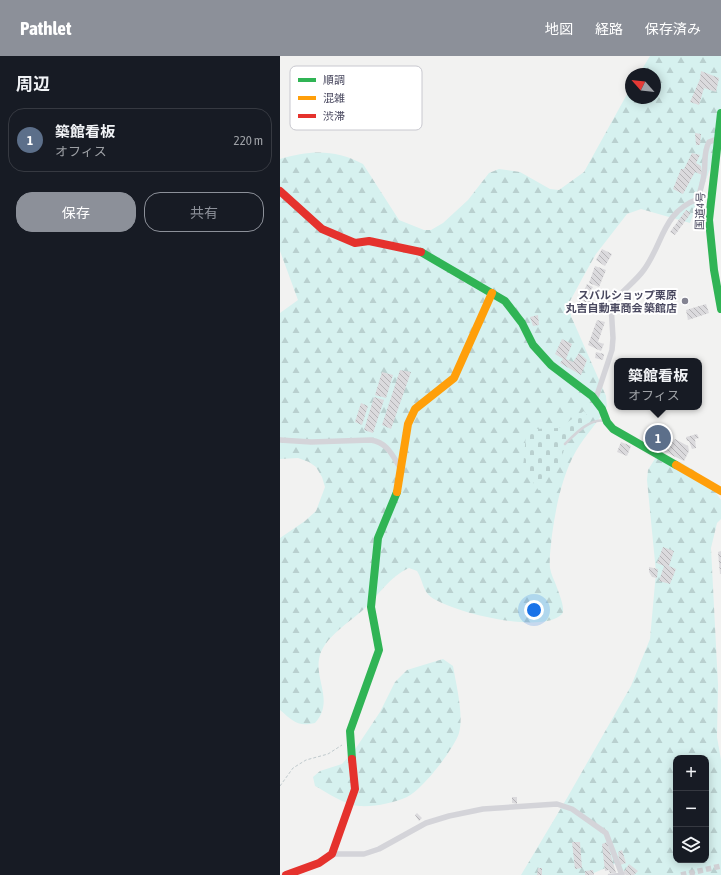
<!DOCTYPE html>
<html lang="ja">
<meta charset="utf-8">
<style>
:root{--surface:#171b24;--page:#20242c;--text:#f1f3f6;--muted:#9ea1a6;--line:#363941;--accent:#8c9099}
body{margin:0;font-family:"Asap Condensed","Noto Sans JP",sans-serif;background:var(--page);color:var(--text)}
.controls{position:absolute;right:12px;bottom:12px;display:grid;overflow:hidden;border-radius:8px;box-shadow:0 2px 10px #0003}
.controls button{width:36px;height:36px;display:grid;place-items:center;padding:0;border:0;border-bottom:1px solid var(--line);background:var(--surface);color:var(--text);font:20px sans-serif}
.compass{position:absolute;left:345px;top:12px;width:36px;height:36px;border-radius:50%;background:var(--surface);box-shadow:0 2px 10px #0003;rotate:297deg}
.you{position:absolute;left:254px;top:554px;width:14px;height:14px;margin:-10px;border:3px solid #fff;border-radius:50%;background:#1a73e8;box-shadow:0 0 0 6px #1a73e833}
.badge{display:grid;place-items:center;width:26px;height:26px;border-radius:50%;background:var(--accent);color:#fff;font-size:13px;font-weight:700}
.pin{position:absolute;translate:-50% -50%;border:2px solid #fff;box-shadow:0 1px 4px #0006}
.popup{position:absolute;left:334px;top:302px;width:88px;height:52px;box-sizing:border-box;display:grid;place-content:center;border-radius:8px;background:var(--surface);filter:drop-shadow(0 1px 3px #0005);font-size:13px;white-space:nowrap;color:var(--muted)}
.popup b{font-size:15px;color:var(--text)}
.popup::after{content:'';position:absolute;left:50%;top:100%;margin-left:-8px;border:8px solid transparent;border-top-color:var(--surface)}
.list{margin:0;padding:0;list-style:none}
h2{display:flex;justify-content:space-between;align-items:center;height:52px;margin:0;padding:0 16px;font-size:17px}
h2 small{font-size:13px;font-weight:400;color:var(--muted)}
.list li{display:grid;grid-template-columns:26px 1fr auto;gap:12px;align-items:center;box-sizing:border-box;height:64px;margin:0 8px 8px;padding:0 8px;border:1px solid var(--line);border-radius:16px}
.list b{display:block;font-size:15px;white-space:nowrap}
.list p{margin:0;font-size:13px;white-space:nowrap;color:var(--muted)}
.list em{font-size:13px;font-style:normal;color:var(--muted)}
.actions{display:flex;gap:8px;padding:12px 16px}
.actions a{flex:1;padding:9px 0;border:1px solid var(--accent);border-radius:16px;text-align:center;font-size:14px;color:var(--accent)}
.actions .main{background:var(--accent);color:#fff}
.icon{flex:none;width:22px;height:22px;fill:none;stroke:currentColor;stroke-width:2;stroke-linecap:round;stroke-linejoin:round}
.map{position:relative;flex:none;width:441px;height:819px;overflow:hidden}
header{display:flex;align-items:center;gap:24px;box-sizing:border-box;height:56px;padding:0 20px;background:var(--accent);color:#fff}
header strong{font-size:19px}
nav{display:flex;gap:22px;margin-inline-start:auto;font-size:14px}
main{display:flex}
aside{flex:1;background:var(--surface)}
.map>svg:first-child{display:block}
</style>
<header>
<strong>Pathlet</strong>
<nav><a>地図</a><a>経路</a><a>保存済み</a></nav>
</header>
<main>
<aside>
<h2>周辺<small></small></h2>
<ul class="list">
<li><span class="badge" style="background:#5c6f8a">1</span><div><b>築館看板</b><p>オフィス</p></div><em>220 m</em></li>
</ul>
<div class="actions"><a class="main">保存</a><a>共有</a></div>
</aside>
<div class="map">
<svg width="441" height="819" viewBox="0 0 441 819">
<defs>
<pattern id="forest-firs" width="22" height="20" patternUnits="userSpaceOnUse"><rect width="22" height="20" fill="#d6f1ef"/><path d="M5 1l3.5 6h-7zM16 11l3.5 6h-7z" fill="#b9d0cf"/></pattern>
<pattern id="cemetery-stones" width="16" height="16" patternUnits="userSpaceOnUse"><rect width="16" height="16" fill="#d6f1ef"/><path d="M2 7V4a2 2 0 0 1 4 0v3zM10 15v-3a2 2 0 0 1 4 0v3z" fill="#b9d0cf"/></pattern>
<pattern id="building-back-hatch" width="6" height="6" patternUnits="userSpaceOnUse"><rect width="6" height="6" fill="#dbdadd"/><path d="M-1 5l2 2M0 0l6 6M5-1l2 2" fill="none" stroke="#b4b3b6"/></pattern>
</defs>
<rect width="100%" height="100%" fill="#f2f2f1"/>
<!-- forest -->
<path fill="url(#forest-firs)" fill-rule="evenodd" d="M370 0H441V83L410 167 361 153 347 158 316 198 303 221 289 247 291 260 326 340 327 350C319 366 305 379 296 395 282 420 276 450 272 479 271 489 269 502 270 512 271 518 274 524 276 529 278 535 286 553 282 558 263 579 171 556 151 541 142 534 143 524 137 515L129 512C109 521 99 539 84 553 70 566 49 578 41 596 31 621 56 644 35 667 17 671 13 665 0 654V482L25 465 36 455 45 431 42 421 36 411 29 406 18 402 0 403V257L18 244 0 195V103C30 94 55 93 83 108L119 164 144 174H151L163 167 188 144 209 117 219 113 240 116 270 133 279 134 304 116 351 31V42H375V18H359Z
M376 401 402 407 415 415 430 428 441 444V463L437 467 431 492 438 629 437 681 441 704V819H349L335 808 309 819H241L287 742 351 630 370 583 376 516 367 424 368 414ZM396 702H426V804H396Z
M163 603 173 610C176 628 184 659 179 677 174 693 142 734 127 741 113 747 95 751 79 750 65 749 48 737 35 730L33 721 40 715 62 708 76 692 100 656 115 626 127 614Z"/>
<!-- cemetery -->
<path fill="url(#cemetery-stones)" d="M304 355 308 361 290 380 273 420 262 421 260 436 252 425V419L243 412 246 378 255 373 279 372Z"/>
<!-- building -->
<path fill="url(#building-back-hatch)" d="M421 15 439 22 436 36 424 32 419 49 410 46 420 23Z
M415 77 421 78 420 89H416Z
M412 97 420 99 416 107 421 110 422 119 415 116 403 138 393 133 401 113H404Z
M406 154 411 157 395 179 390 176Z
M322 193 332 198 325 210 316 204Z
M315 210 326 214 319 231 309 227Z
M307 228 313 231 311 234 316 237 310 250 307 248 303 254 297 250Z
M323 237 331 240 328 250 319 247Z
M426 248 429 257 408 264 406 254Z
M258 259 259 269 253 270 250 261Z
M317 264 325 266 318 286 324 288 321 295 308 289Z
M282 283 292 288 286 303 293 306 299 297 307 304 301 319 280 307 283 303 275 298Z
M316 296 324 298 323 304 315 302Z
M120 314 131 316 111 373 102 369Z
M102 316 113 319 106 342 95 339Z
M94 341 104 344 93 377 84 374Z
M81 347 88 350 82 369 75 366Z
M417 378 419 382 415 383 416 392 412 393 409 385H407L406 381Z
M381 383 391 387 395 383 408 390 409 395 404 405 377 392Z
M341 386 351 390 347 400 337 396Z
M383 491 394 495 389 510 396 513 390 528 379 525 384 510 377 507Z
M441 495V518H440L438 496Z
M369 511 378 513 377 522 372 521 369 516Z
M232 741H237V748L232 747Z
M137 757 142 762 139 765 135 759Z
M292 786H300L302 812 295 813Z
M327 786 336 817H330L329 814 325 815 322 788Z
M342 794 346 807 340 809 338 796Z
M349 808 358 815 354 819H346L343 817Z
M258 812H262V819H257Z
M313 814 314 819H305V815Z"/>
<g fill="none" stroke-linecap="round" stroke-linejoin="round">
<!-- street-tunnel -->
<path stroke="#d0d0d4" stroke-width="5.5" stroke-dasharray="5.5 3" stroke-linecap="butt" d="M401 819 441 810"/>
<!-- path -->
<path stroke="#c0cacd" stroke-width="1" stroke-dasharray="3 2" stroke-linecap="butt" d="M0 730 13 712 26 704 48 698 62 689"/>
<!-- lane -->
<path stroke="#d4d4d9" stroke-width="2.5" d="M285 388C294 379 311 361 325 365
M329 819 340 818"/>
<!-- street -->
<path stroke="#d4d4d9" stroke-width="5.5" d="M428 162 418 143C420 135 423 126 424 118 426 106 423 97 429 86L437 83
M315 345 332 294 333 282 331 249C340 236 354 227 363 215 383 189 382 156 418 143
M0 384 31 386 91 384C108 387 112 399 121 413
M52 798H84L99 793 146 767 169 760 203 753 277 748 292 753 326 777 342 819"/>
<!-- fast -->
<path stroke="#30b455" stroke-width="8" d="M441 57 429 164 434 214 441 253
M141 196 225 245 242 267 253 289 271 309 312 340 322 353 327 366 333 373 396 409
M72 703 70 675 99 594 91 551 98 482 117 436"/>
<!-- slow -->
<path stroke="#ff9f0a" stroke-width="8" d="M396 409 441 435
M117 436 128 368 135 353 174 322 212 237"/>
<!-- jam -->
<path stroke="#e5322d" stroke-width="8" d="M0 135 42 173 75 187 89 185 141 196
M6 819 39 807 52 798 75 733 72 703"/>
</g>
<!-- markers -->
<circle fill="#848492" stroke="#fff" stroke-width="1.5" cx="405" cy="245" r="4"/>
<g text-anchor="middle" dominant-baseline="central" stroke-width="4" stroke-linejoin="round" paint-order="stroke">
<!-- street labels -->
<g font-size="11" fill="#49485f" stroke="#fff">
<text transform="translate(420 155) rotate(-88)">国道4号</text>
</g>
<!-- poi labels -->
<g font-size="11" font-weight="bold" fill="#49485f" stroke="#fff" text-anchor="end">
<text x="397" y="239">スバルショップ栗原<tspan x="397" dy="13">丸吉自動車商会 築館店</tspan></text>
</g>
</g>
<!-- legend -->
<rect x="10" y="10" width="132" height="64" rx="6" fill="#fff" stroke="#c8c8cf" stroke-width="1"/>
<rect x="18" y="22" width="18" height="4" fill="#30b455"/>
<rect x="18" y="40" width="18" height="4" fill="#ff9f0a"/>
<rect x="18" y="58" width="18" height="4" fill="#e5322d"/>
<g font-size="11" fill="#49485f">
<text x="43" y="28">順調</text>
<text x="43" y="46">混雑</text>
<text x="43" y="64">渋滞</text>
</g>
</svg>
<div class="controls">
<button>+</button>
<button>−</button>
<button><svg class="icon" aria-label="layers" viewBox="0 0 24 24"><path d="M12 4l9 5-9 5-9-5zM3 14l9 5 9-5"/></svg></button>
</div>
<svg class="compass" viewBox="-18 -18 36 36"><path d="M0-13l5 13h-10z" fill="#e53935"/><path d="M0 13l5-13h-10z" fill="#9ea1a6"/></svg>
<div class="you"></div>
<div class="pin badge" style="left:378px;top:382px;background:#5c6f8a">1</div>
<div class="popup"><b>築館看板</b>オフィス</div>
</div>
</main>
